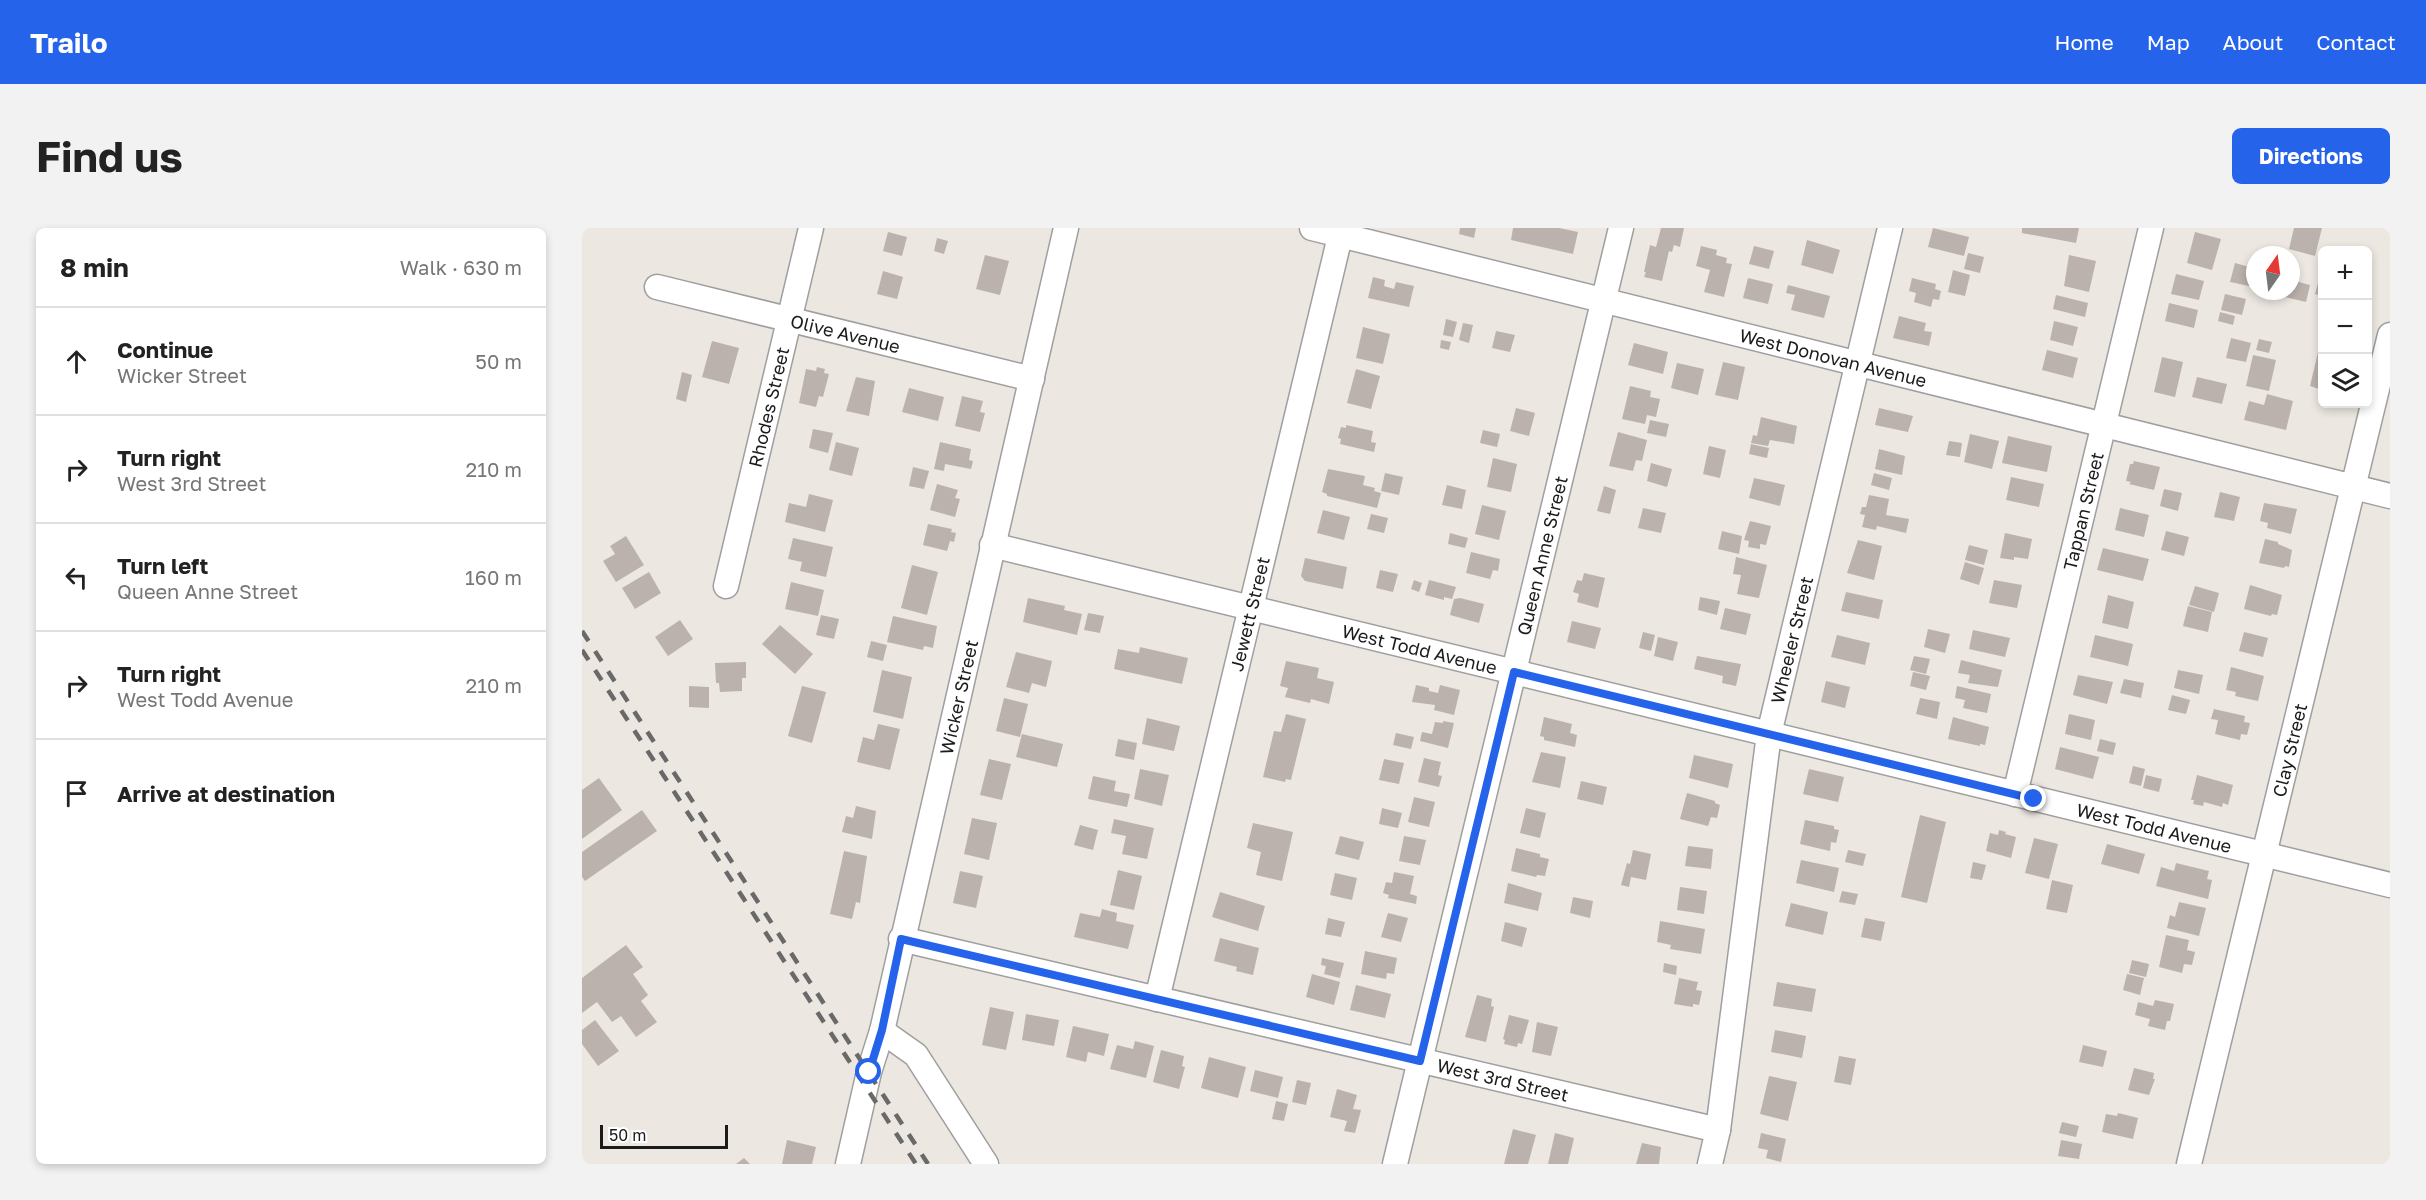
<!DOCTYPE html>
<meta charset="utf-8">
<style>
:root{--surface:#fff;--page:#f2f2f2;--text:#222;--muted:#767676;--line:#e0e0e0;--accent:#2563eb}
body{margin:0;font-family:"Golos Text",sans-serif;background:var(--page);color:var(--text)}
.controls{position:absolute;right:18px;top:18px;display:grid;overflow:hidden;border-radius:9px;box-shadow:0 3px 9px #0003}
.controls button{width:54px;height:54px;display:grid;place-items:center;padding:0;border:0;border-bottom:2px solid var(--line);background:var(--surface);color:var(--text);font:30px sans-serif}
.compass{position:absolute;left:1664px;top:18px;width:54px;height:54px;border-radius:50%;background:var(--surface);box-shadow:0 3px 9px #0003;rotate:14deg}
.scale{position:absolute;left:18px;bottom:15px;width:128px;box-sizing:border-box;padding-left:6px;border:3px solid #1b1b1b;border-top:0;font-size:16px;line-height:21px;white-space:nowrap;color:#1b1b1b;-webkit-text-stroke:4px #fff;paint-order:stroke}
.stop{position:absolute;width:18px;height:18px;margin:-14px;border:4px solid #2563eb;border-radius:50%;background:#fff}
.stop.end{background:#2563eb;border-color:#fff;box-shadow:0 2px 6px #0008}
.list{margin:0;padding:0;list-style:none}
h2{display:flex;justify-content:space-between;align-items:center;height:78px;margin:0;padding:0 24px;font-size:26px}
h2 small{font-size:20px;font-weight:400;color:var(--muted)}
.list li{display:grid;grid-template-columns:39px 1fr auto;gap:18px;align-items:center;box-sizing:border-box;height:108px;padding:0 24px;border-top:2px solid var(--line)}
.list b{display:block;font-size:22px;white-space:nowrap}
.list p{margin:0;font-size:20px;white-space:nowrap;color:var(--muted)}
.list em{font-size:20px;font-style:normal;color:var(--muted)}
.icon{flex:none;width:33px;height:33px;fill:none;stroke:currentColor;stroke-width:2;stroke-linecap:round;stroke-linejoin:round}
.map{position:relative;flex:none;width:1808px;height:936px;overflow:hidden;border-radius:9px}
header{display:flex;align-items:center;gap:36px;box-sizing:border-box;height:84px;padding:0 30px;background:var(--accent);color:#fff}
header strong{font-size:28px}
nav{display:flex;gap:33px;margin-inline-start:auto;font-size:21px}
.intro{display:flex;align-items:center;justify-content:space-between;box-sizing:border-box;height:144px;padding:0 36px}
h1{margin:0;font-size:42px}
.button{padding:15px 27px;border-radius:9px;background:var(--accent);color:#fff;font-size:21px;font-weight:700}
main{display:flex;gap:36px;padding:0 36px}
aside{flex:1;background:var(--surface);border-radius:9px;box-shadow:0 3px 9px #0003}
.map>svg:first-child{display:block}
</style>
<header>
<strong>Trailo</strong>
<nav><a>Home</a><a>Map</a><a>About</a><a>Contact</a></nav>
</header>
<div class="intro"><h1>Find us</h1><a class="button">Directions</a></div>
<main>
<aside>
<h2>8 min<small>Walk · 630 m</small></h2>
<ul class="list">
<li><svg class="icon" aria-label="ahead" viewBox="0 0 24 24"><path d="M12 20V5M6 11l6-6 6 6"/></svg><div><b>Continue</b><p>Wicker Street</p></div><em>50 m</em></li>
<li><svg class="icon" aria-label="right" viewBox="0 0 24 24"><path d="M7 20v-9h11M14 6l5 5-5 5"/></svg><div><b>Turn right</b><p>West 3rd Street</p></div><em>210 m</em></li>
<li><svg class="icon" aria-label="left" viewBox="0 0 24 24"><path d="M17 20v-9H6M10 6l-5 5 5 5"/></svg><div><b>Turn left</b><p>Queen Anne Street</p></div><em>160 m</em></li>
<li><svg class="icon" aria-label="right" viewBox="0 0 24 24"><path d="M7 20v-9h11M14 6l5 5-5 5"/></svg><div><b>Turn right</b><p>West Todd Avenue</p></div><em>210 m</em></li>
<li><svg class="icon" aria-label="arrive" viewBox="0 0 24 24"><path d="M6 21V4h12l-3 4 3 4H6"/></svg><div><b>Arrive at destination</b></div></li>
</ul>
</aside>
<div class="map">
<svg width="1808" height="936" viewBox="0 0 1808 936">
<rect width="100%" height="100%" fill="#ece7e1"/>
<!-- building -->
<path fill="#bcb2ad" d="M878 0H894L892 10 877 6Z
M931 0H977L996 4 991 26 929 12Z
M1079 0H1102L1098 19 1092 17 1090 24 1087 23 1080 53 1062 49 1064 44H1062L1068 17 1074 19Z
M1351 0 1387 9 1382 28 1346 19Z
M1440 0H1497L1494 15 1440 5Z
M1712 0H1740L1733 28 1707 21Z
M306 4 325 9 320 28 301 23Z
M1613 4 1639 11 1630 42 1605 35Z
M355 10 366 13 362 26 352 23Z
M1225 12 1258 22 1251 46 1219 37Z
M1119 18 1135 22 1134 27 1145 30 1144 35 1150 36 1142 69 1122 64 1128 42 1114 38Z
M1172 18 1192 23 1187 41 1167 36Z
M1386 25 1402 29 1398 45 1382 41Z
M403 27 427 33 418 67 394 61Z
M1487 27 1514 33 1507 64 1482 58Z
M1653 35 1671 40 1667 58 1648 54Z
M1740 41V68L1733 66Z
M1371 42 1388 47 1383 68 1366 64Z
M301 43 321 49 315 71 295 66Z
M1594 46 1622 53 1617 72 1589 66Z
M791 49 803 52 802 58 812 61 814 54 832 58 827 79 786 70Z
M1166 50 1191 56 1186 76 1161 70Z
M1330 50 1354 56 1353 61 1359 63 1357 72 1351 71 1349 79 1332 74 1334 65 1327 63Z
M1709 52 1728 57 1724 74 1703 69 1704 63H1709Z
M1206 57 1248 68 1242 90 1209 82 1213 67 1204 65Z
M1643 66 1664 71 1660 87 1639 82Z
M1474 67 1506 75 1503 89 1471 81Z
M1587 75 1616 82 1612 100 1583 93Z
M1638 84 1653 88 1651 97 1636 93Z
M1317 88 1344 95 1342 103 1350 104 1347 118 1311 110Z
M864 91 875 94 871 109 861 107Z
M1472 93 1496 99 1491 118 1468 112Z
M881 95 891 97 887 115 877 112Z
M781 99 808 106 801 136 774 130Z
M914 103 933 107 928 124 910 120Z
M1649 110 1669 115 1664 134 1644 130Z
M1677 111 1690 114 1687 125 1674 122Z
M859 112 869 114 867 122 858 120Z
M130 113 157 120 147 156 120 149Z
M1052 115 1086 124 1081 146 1046 137Z
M1737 120 1740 121V162L1728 158Z
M1465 122 1496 130 1491 150 1460 142Z
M1671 127 1694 132 1687 163 1664 158Z
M1580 129 1601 134 1593 169 1572 164Z
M1141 134 1163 139 1156 172 1133 167Z
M1095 135 1122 141 1116 167 1089 160Z
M235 139 243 141 242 145 247 146 241 169 237 168 234 179 217 175 224 141 234 143Z
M774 141 798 148 789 181 765 175Z
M100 144 110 147 104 174 94 171Z
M274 149 293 153 287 188 264 183Z
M1615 149 1645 156 1640 176 1610 169Z
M1048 158 1069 163 1068 169 1078 171 1074 189 1065 187 1063 196 1040 191Z
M327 160 362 169 356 193 320 184Z
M1685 166 1711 173 1704 202 1662 192 1667 173 1682 177Z
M380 168 401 173 398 184 403 185 398 204 373 198Z
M934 180 953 185 947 208 928 203Z
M1297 180 1331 188 1326 204 1293 197Z
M1179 189 1215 198 1212 216 1188 212 1186 218 1169 215 1171 207 1175 208Z
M1068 192 1087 196 1084 209 1065 205Z
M764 197 791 203 789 214 794 215 792 224 758 216 759 211 756 210 759 199 764 200Z
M231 201 251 205 246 225 227 220Z
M901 202 918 206 915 219 898 215Z
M1036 204 1065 212 1060 233 1054 232 1051 243 1027 238Z
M1388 206 1417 213 1410 241 1382 234Z
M1426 208 1470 218 1465 244 1420 235Z
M1367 213 1380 215 1378 229 1364 227Z
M254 214 277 220 270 248 247 242Z
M358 214 389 221 387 232 391 233 389 241 363 236 362 243 352 241Z
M1169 216 1187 220 1185 230 1167 226Z
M1127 218 1144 222 1138 250 1121 246Z
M1297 221 1323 228 1320 247 1293 241Z
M911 230 935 236 929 264 905 259Z
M1552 233 1578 239 1572 262 1547 256 1549 254 1544 253 1548 236H1551Z
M1069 235 1090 241 1085 259 1065 253Z
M331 239 347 243 342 261 327 258Z
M746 241 783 248 781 257 793 260 792 263 799 265 795 280 745 268V266L740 264Z
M803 245 821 249 817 267 799 263Z
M1292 245 1310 250 1307 262 1289 257Z
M1429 249 1462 256 1457 279 1424 272Z
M1172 250 1203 257 1198 278 1167 270Z
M355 256 376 262 373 270 378 271 373 289 348 282Z
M865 257 884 262 880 281 860 277Z
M1022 258 1034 262 1028 286 1015 283Z
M1582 261 1600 265 1596 283 1578 278Z
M1638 264 1658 269 1652 293 1632 289Z
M227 266 251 272 243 304 203 294 207 275 224 279Z
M1287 267 1307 271 1304 287 1327 291 1324 305 1295 298 1294 302 1280 299 1283 287 1278 286 1280 279H1284Z
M1682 275 1715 281 1709 306 1685 300 1686 295 1678 293Z
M900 277 924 283 917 312 893 306Z
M1061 280 1084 285 1079 305 1056 300Z
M1538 280 1567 287 1562 309 1533 302Z
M741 282 768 289 762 312 735 305Z
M789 286 806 290 802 305 785 301Z
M1168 293 1189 298 1184 317 1178 316V321L1166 319 1167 313 1162 312Z
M346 296 370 301 369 304 374 305 372 314 368 313 365 323 341 317Z
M1140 303 1160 308 1157 326 1136 321Z
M1584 303 1607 309 1602 328 1579 322Z
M868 305 886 310 883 320 866 316Z
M1423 305 1450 311 1446 331 1432 329V332L1418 330Z
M44 308 62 337 34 354 21 333 33 326 28 318Z
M211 310 251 319 244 349 218 343 220 334 206 331Z
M1683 311 1696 314V316L1710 322 1707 339 1703 338 1702 340 1677 335Z
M1276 312 1300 318 1292 352 1265 345Z
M1387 317 1406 322 1402 337 1383 332Z
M1521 320 1567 331 1561 353 1515 342Z
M889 324 918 331 916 343 911 342 908 351 884 345Z
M1154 329 1185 337 1177 370 1155 366 1159 347 1151 346Z
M723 330 765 339 761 361 723 353 719 348Z
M1383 334 1402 340 1397 357 1378 351Z
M330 337 356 344 345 387 319 380Z
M798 342 816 346 811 364 794 360Z
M67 344 79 365 53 381 40 360Z
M1002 345 1023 350 1016 380 995 374 997 366 991 364 995 352 1000 353Z
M832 352 840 355 837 364 829 361Z
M847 352 874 359 870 371 862 369V372L843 367Z
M1412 352 1440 357 1435 380 1407 375Z
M209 354 242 362 236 388 203 381Z
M1668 357 1700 367 1695 387 1690 386 1689 388 1662 381Z
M1613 358 1637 365 1632 384 1607 377Z
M1264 364 1301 372 1297 391 1259 383Z
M1526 367 1552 374 1546 401 1520 395Z
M1118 369 1138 373 1135 387 1116 382Z
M446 370 483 378 482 382 500 386 495 407 441 394Z
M878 370 902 376 897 395 868 387 872 371Z
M1606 378 1630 384 1626 404 1601 398Z
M1143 380 1169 386 1164 407 1138 401Z
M506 385 522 388 518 405 502 402Z
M239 387 257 391 252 411 234 407Z
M311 388 355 398 351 420 342 418 341 422 305 414Z
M98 392 111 411 86 428 73 409Z
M990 393 1019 400 1013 421 985 414Z
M198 397 231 426 213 446 180 416Z
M1346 401 1368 406 1363 425 1342 419Z
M1391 402 1428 410 1423 429 1387 421Z
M1061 404 1073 407 1069 423 1057 420Z
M1662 404 1686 410 1681 429 1657 423Z
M1255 407 1288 415 1283 437 1249 429Z
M1513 407 1551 416 1546 438 1508 429Z
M1076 409 1096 414 1091 433 1072 428Z
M289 413 305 417 301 433 285 429Z
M558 419 606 430 600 456 532 441 536 421 557 425Z
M434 424 470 433 464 459 450 455 447 465 424 459Z
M1115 428 1159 436 1154 458 1140 455 1141 448 1112 441Z
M1332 428 1348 431 1344 446 1328 442Z
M1379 432 1420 442 1416 459 1386 455 1388 447 1376 445Z
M704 433 737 440 735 450 752 454 747 476 729 471 728 475 703 469 706 460 698 458Z
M164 434V450H160V463L138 464 137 455H134L133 435Z
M1649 439 1682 448 1676 473 1653 468 1654 464 1644 462Z
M300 442 330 449 321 491 291 484Z
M1596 442 1621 447 1617 466 1592 460Z
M1331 444 1348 448 1344 462 1328 458Z
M1496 447 1531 454 1525 476 1491 467Z
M1542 451 1562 455 1559 470 1538 465Z
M1244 453 1268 459 1263 480 1239 474Z
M834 457 847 460V463L856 465 858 457 878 462 872 487 852 482 853 477 830 474Z
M107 458 127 459V480L107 479Z
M220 458 244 464 230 515 206 508Z
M1375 458 1409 466 1405 485 1381 480 1383 472 1373 470Z
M1590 467 1608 472 1604 486 1586 482Z
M422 470 446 476 438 509 414 503Z
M1338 470 1358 474 1355 491 1334 486Z
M1632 481 1663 488 1662 494 1668 495 1665 507 1659 506 1658 512 1633 506 1636 492 1629 491Z
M704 486 724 491 709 552 704 551 703 554 681 549 692 503 699 504Z
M1487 486 1513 492 1509 512 1483 506Z
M962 489 990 496 988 505 995 507 993 519 962 512V509L958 508Z
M1371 489 1407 499 1403 517 1398 516V518L1366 511Z
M565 490 598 498 592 523 560 516Z
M861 493 872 495 866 520 838 513 840 504 850 506 853 494 861 495Z
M296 496 318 501 308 542 275 534 281 509 292 512Z
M814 505 832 509 829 521 811 517Z
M440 506 481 516 475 539 434 529Z
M536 511 555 515 552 532 533 528Z
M1518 511 1534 515 1531 527 1515 523Z
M1478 519 1517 529 1511 551 1473 541Z
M959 524 984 529 978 560 950 554Z
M1112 527 1151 536 1146 560 1107 550Z
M842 530 859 534 856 547 860 548 857 559 836 554Z
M407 531 429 536 420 572 398 567Z
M802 531 822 535 817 556 797 552Z
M1551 538 1563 541 1559 558 1547 555Z
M558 541 587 547 580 578 552 571Z
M1227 541 1262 549 1256 574 1221 566Z
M1564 547 1580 551 1577 564 1561 560Z
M1615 547 1651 557 1646 577 1641 575 1640 579 1622 574 1621 578 1611 576 1612 572H1609Z
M511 548 534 553 532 563 548 566 545 579 506 571Z
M17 550 40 582 0 611V562Z
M999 553 1025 559 1021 577 995 571Z
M1105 565 1133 573V575L1138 577 1135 590 1129 589 1126 598 1098 591Z
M832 569 853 574 847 599 826 594Z
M274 578 294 583 290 611 260 604 264 588 271 590Z
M800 580 820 585 816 600 797 596Z
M944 580 964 585 958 610 938 605Z
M60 582 75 603 3 653 0 649V624Z
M1338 587 1364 594 1345 675 1319 669Z
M390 590 415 595 407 632 382 626Z
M532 591 572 600 565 631 540 626 544 608 529 605Z
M1223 592 1252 598V601L1257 602 1254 615 1249 614 1248 623 1218 616Z
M671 595 711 604 700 653 674 647 679 624 665 620Z
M498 597 516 602 511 622 492 617Z
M1417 602 1424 604 1423 606 1434 609 1429 630 1404 623 1408 605 1416 607Z
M758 608 782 614 777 632 753 626Z
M822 608 844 612 838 637 817 633Z
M1452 610 1476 616 1467 651 1443 645Z
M1525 616 1563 626 1557 646 1519 636Z
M1106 618 1131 621 1129 641 1103 638Z
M934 620 958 626V629L967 631 963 648 955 647 954 649 929 643Z
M1051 622 1069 626 1064 652 1049 649 1047 659 1039 657 1045 635 1048 636Z
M1266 622 1284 626 1281 638 1263 634Z
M262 623 285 628 278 675 274 674 270 691 248 686Z
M1219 632 1257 640 1252 664 1214 655Z
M1391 634 1404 637 1400 652 1388 650Z
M1594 635 1627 643 1625 651 1630 652 1626 671 1574 658 1579 639 1592 643Z
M536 642 560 648 552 682 528 677Z
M378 643 401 648 394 680 371 675Z
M812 644 832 648 828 666 835 668 834 676 806 670 807 667 801 665 804 654 810 655Z
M753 645 775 650 770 672 748 667Z
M1470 652 1491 657 1485 685 1464 681Z
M926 655 960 665 956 683 922 675Z
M1098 659 1125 663 1122 686 1095 682Z
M1260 663 1276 666 1273 677 1257 674Z
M638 664 683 678 676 703 630 689Z
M991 669 1011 673 1008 690 988 685Z
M1597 674 1624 680 1617 708 1585 700 1588 687 1593 689Z
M1209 675 1246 684 1241 707 1203 698Z
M520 681 535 685 534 693 552 697 546 721 492 709 498 685 518 689Z
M806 685 826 690 819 714 799 709Z
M746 690 763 694 759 709 743 706Z
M1283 690 1303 694 1299 713 1279 709Z
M1078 693 1123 701 1119 726 1088 721 1089 717 1075 714Z
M923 694 945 700 940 719 919 713Z
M1584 707 1607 712 1605 722 1613 724 1610 737 1602 736 1600 745 1577 739Z
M638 710 677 720 671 747 654 743 655 739 632 733Z
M44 717 61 739 51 746 66 767 59 773 75 794 54 809 39 788 30 794 15 774 0 785V750Z
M783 723 815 730 812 746 805 745 804 751 779 746Z
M740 730 762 735 758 750 742 746 744 738 739 737Z
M1550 732 1567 736 1564 749 1547 745Z
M1082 735 1095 738 1094 747 1081 744Z
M730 746 758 754 752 777 724 769Z
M1545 746 1562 750 1558 767 1541 762Z
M1097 750 1116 754 1114 762 1120 763 1117 777 1111 776V779L1092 776Z
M1195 754 1234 761 1230 784 1191 778Z
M774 757 809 766 803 790 768 782Z
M895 767 910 771 909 778 912 779 904 814 883 809Z
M1573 772 1592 776 1588 793H1585L1583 802 1566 798 1568 791 1553 787 1556 774 1571 778Z
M408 779 432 784 424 822 400 817Z
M444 786 477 792 472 818 440 812Z
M927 787 947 792 940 816 936 815 935 819 922 816 923 812 921 811Z
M13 792 37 823 16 838 0 816V802Z
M955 794 976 799 969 828 950 824Z
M491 798 527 806 522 828 506 824 504 834 484 829Z
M1193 802 1224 808 1220 830 1189 824Z
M553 813 572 818 564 850 528 841 535 817 551 821Z
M1501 817 1525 823 1521 839 1497 834Z
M579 822 602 828 600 838 603 839 597 861 571 854Z
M1257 828 1274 831 1269 857 1252 854Z
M627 829 664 839 656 870 619 860Z
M1552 840 1572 845 1571 851H1573L1567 867 1546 862Z
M673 842 701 849 696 870 668 863Z
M1187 848 1215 854 1206 893 1178 886Z
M715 852 729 855 724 877 710 874Z
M755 861 775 867 771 881 779 882 773 905 762 903 765 893 748 889Z
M694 873 706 876 702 893 690 891Z
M1536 885 1556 890 1551 911 1520 904 1524 886 1535 888Z
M1480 894 1497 898 1494 909 1477 905Z
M931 901 954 907 946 936H922Z
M973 905 992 910 986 936H966Z
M1179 905 1204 911 1199 934 1184 930 1186 922 1176 920Z
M205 912 234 919 230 936H200Z
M1479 912 1500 916 1497 931 1476 928Z
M1060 915 1079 919 1077 936H1054Z
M162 930 168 936H154Z"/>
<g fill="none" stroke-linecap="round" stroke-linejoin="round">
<defs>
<g id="minor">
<path id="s1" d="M730 0 1808 268"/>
<path id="s2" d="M75 59 450 151"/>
<path id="s3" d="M410 317 1808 657"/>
<path id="s4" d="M144 358 229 0"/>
<path id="s5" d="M1433 566 1569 0"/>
<path id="s6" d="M319 711 1136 902"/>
<path id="s7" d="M575 771 760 0"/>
<path d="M300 803 334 827 404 936"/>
<path id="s8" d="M266 936 287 844 300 803 484 0"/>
<path id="s9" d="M813 936 1039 0"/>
<path id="s10" d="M1128 936 1136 902 1187 506 1308 0"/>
<path id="s11" d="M1607 936 1808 107"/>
</g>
</defs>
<!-- minor casing -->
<use href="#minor" stroke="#9f9f9f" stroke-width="27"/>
<!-- minor -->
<use href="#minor" stroke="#fff" stroke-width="24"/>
<!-- rail -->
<path stroke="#696969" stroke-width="4.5" stroke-dasharray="12 12" stroke-linecap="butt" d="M0 403 346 936
M0 422 334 936"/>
</g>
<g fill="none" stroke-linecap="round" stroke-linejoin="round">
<!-- route -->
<path stroke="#2563eb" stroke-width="8" d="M287 844 300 802 319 711 838 833 932 444 1452 571"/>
</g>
<g text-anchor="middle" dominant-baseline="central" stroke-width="4.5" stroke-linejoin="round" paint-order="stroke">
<!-- street labels -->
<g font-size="18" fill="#1b1b1b" stroke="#fff">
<text stroke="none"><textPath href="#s2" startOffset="194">Olive Avenue</textPath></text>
<text stroke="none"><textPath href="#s1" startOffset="537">West Donovan Avenue</textPath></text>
<text stroke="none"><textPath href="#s4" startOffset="184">Rhodes Street</textPath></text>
<text stroke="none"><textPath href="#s5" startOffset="291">Tappan Street</textPath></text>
<text stroke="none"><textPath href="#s9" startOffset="626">Queen Anne Street</textPath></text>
<text stroke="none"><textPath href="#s7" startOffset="396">Jewett Street</textPath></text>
<text stroke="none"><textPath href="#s10" startOffset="531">Wheeler Street</textPath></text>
<text stroke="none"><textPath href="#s3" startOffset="440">West Todd Avenue</textPath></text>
<text stroke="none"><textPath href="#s8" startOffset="480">Wicker Street</textPath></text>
<text stroke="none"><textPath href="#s11" startOffset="426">Clay Street</textPath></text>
<text stroke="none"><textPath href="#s3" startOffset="1196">West Todd Avenue</textPath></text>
<text stroke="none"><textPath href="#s6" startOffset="618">West 3rd Street</textPath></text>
</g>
</g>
</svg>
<div class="controls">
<button>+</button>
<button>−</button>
<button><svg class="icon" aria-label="layers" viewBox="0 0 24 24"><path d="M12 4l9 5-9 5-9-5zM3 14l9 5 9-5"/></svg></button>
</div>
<svg class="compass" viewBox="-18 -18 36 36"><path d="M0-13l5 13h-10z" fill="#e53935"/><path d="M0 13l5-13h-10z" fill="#767676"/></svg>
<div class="scale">50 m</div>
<div class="stop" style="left:287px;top:844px"></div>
<div class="stop end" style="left:1452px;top:571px"></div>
</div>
</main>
